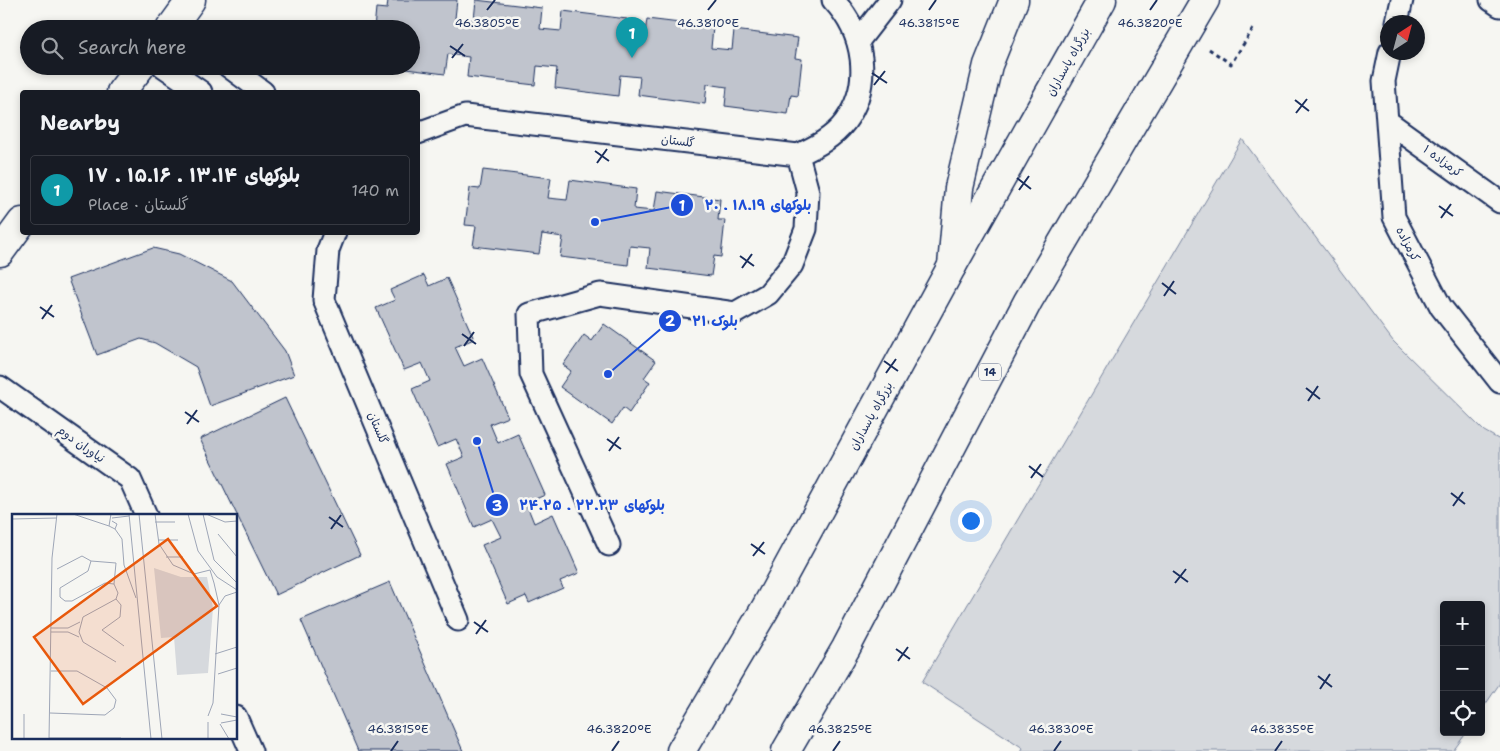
<!DOCTYPE html>
<meta charset="utf-8">
<style>
:root{--surface:#171b24;--page:#20242c;--text:#f1f3f6;--muted:#9ea1a6;--line:#363941;--accent:#ea580c}
body{margin:0;font-family:"Shantell Sans","Playpen Sans Arabic",sans-serif;background:var(--page);color:var(--text)}
.controls{position:absolute;right:15px;bottom:15px;display:grid;overflow:hidden;border-radius:5px;box-shadow:0 2px 8px #0003}
.controls button{width:45px;height:45px;display:grid;place-items:center;padding:0;border:0;border-bottom:1px solid var(--line);background:var(--surface);color:var(--text);font:25px sans-serif}
.compass{position:absolute;left:1380px;top:15px;width:45px;height:45px;border-radius:50%;background:var(--surface);box-shadow:0 2px 8px #0003;rotate:36deg}
.you{position:absolute;left:970px;top:520px;width:18px;height:18px;margin:-12px;border:4px solid #fff;border-radius:50%;background:#1a73e8;box-shadow:0 0 0 8px #1a73e833}
.badge{display:grid;place-items:center;width:32px;height:32px;border-radius:50%;background:var(--accent);color:#fff;font-size:16px;font-weight:700}
.pin{position:absolute;translate:-50% -41px;filter:drop-shadow(0 1px 2px #0008)}
.pin::after{content:'';position:absolute;top:26px;width:18px;height:15px;background:inherit;clip-path:polygon(0 0,100% 0,50% 100%)}
.list{margin:0;padding:0;list-style:none}
h2{display:flex;justify-content:space-between;align-items:center;height:65px;margin:0;padding:0 20px;font-size:21px}
h2 small{font-size:16px;font-weight:400;color:var(--muted)}
.list li{display:grid;grid-template-columns:32px 1fr auto;gap:15px;align-items:center;box-sizing:border-box;height:70px;margin:0 10px 10px;padding:0 10px;border:1px solid var(--line);border-radius:5px}
.list b{display:block;font-size:19px;white-space:nowrap}
.list p{margin:0;font-size:16px;white-space:nowrap;color:var(--muted)}
.list em{font-size:16px;font-style:normal;color:var(--muted)}
.icon{flex:none;width:28px;height:28px;fill:none;stroke:currentColor;stroke-width:2;stroke-linecap:round;stroke-linejoin:round}
.map{position:relative;flex:none;width:1500px;height:751px;overflow:hidden}
.search{position:absolute;background:var(--surface);box-shadow:0 2px 8px #0003;left:20px;top:20px;width:400px;height:55px;display:flex;align-items:center;gap:12px;box-sizing:border-box;padding:0 18px;border-radius:28px;color:var(--muted);font-size:19px}
.panel{position:absolute;background:var(--surface);box-shadow:0 2px 8px #0003;left:20px;top:90px;width:400px;height:145px;border-radius:5px}
.map>svg:first-child{display:block}
</style>
<div class="map">
<svg width="1500" height="751" viewBox="0 0 1500 751">
<rect width="100%" height="100%" fill="#f6f6f2"/>
<filter id="ink" filterUnits="userSpaceOnUse"><feTurbulence type="fractalNoise" baseFrequency=".02" numOctaves="2"/><feDisplacementMap in="SourceGraphic" scale="10" xChannelSelector="R" yChannelSelector="G"/><feConvolveMatrix kernelMatrix="1 2 1 2 8 2 1 2 1" color-interpolation-filters="sRGB"/></filter>
<g filter="url(#ink)">
<!-- green -->
<path fill="#d6d9dd" stroke="#78849e" d="M1242 139 1393 341 1484 431 1500 440V683L1481 711V605H1444V732H1467L1453 751H1021L1023 748 922 682Z"/>
<!-- building -->
<path fill="#c0c4cd" stroke="#1b2f5e" d="M388 0H457L455 18 474 20 476 0 542 8 540 29 561 31 563 11 627 19 624 38 644 41 647 19 713 27 711 48 732 50 734 30 798 38 795 58 802 59 798 96 791 95 788 114 725 106 727 87 707 84 705 104 638 95 640 77 620 75 618 96 555 88 557 68 537 66 535 85 467 77 469 57 448 54 445 74 383 66H411V29H374L376 8 387 9Z
M483 170 551 178 548 198 567 200 570 180 636 189 634 209 654 211 657 191 720 199 718 220H725L721 257 714 256 711 276 648 268 650 248 630 246 628 265 560 257 563 237 542 234 539 254 473 246 476 226 465 225 470 188 480 189Z
M153 248 179 254 232 281 285 351 294 375 210 406 196 367 155 343 141 339 97 355 68 279Z
M424 275 429 286 447 278 474 339 455 347 464 366 482 358 508 417 490 424 498 443 518 434 545 495 526 503 534 523 553 514 579 573 560 581 563 588 529 603 526 596 508 604 482 545 501 537 492 519 474 527 447 464 464 457 456 439 437 447 412 389 430 381 422 363 404 370 376 308 395 300 390 290Z
M604 324 656 361 644 378 650 382 629 413 623 408 612 424 560 387 571 371 563 365 584 335 592 341Z
M285 398 360 555 276 595 200 439Z
M390 582 463 751H358L301 620Z"/>
<g fill="none" stroke-linecap="round" stroke-linejoin="round">
<defs>
<path id="street" d="M1491 0 1500 6
M1397 22 1402 0
M859 40 890 0
M1390 52 1384 81 1394 217 1441 307 1500 382
M163 66 201 92
M228 66 263 92
M1387 121 1500 202
M418 133 465 116 798 155C815 147 833 138 845 122 873 83 864 33 833 0
M335 232 328 250 324 300 458 620
M0 387 130 479 146 515
M609 545 531 374 529 314 600 294 735 313 768 294 792 265 806 229 808 192 798 155
M236 717 251 751"/>
<path id="secondary" d="M170 29 191 0
M121 92 141 66
M0 252 22 222
M952 266 959 188 988 65 1014 0"/>
<path id="highway" d="M681 751 765 609 952 266 1102 0
M786 751 846 648 1028 301 1205 0"/>
</defs>
<!-- street casing -->
<use href="#street" stroke="#1b2f5e" stroke-width="25"/>
<!-- secondary casing -->
<use href="#secondary" stroke="#1b2f5e" stroke-width="31"/>
<!-- highway casing -->
<use href="#highway" stroke="#1b2f5e" stroke-width="31"/>
<!-- path -->
<path stroke="#1b2f5e" stroke-width="3" stroke-dasharray="4 4" stroke-linecap="butt" d="M1209 49 1231 64 1253 29"/>
<!-- street -->
<use href="#street" stroke="#f6f6f2" stroke-width="21"/>
<!-- secondary -->
<use href="#secondary" stroke="#f6f6f2" stroke-width="28"/>
<!-- highway -->
<use href="#highway" stroke="#f6f6f2" stroke-width="28"/>
</g>
</g>
<!-- ticks -->
<path fill="none" stroke="#1b2f5e" stroke-width="2" d="M487 10 495 0M708 10 716 0M929 10 936 0M1150 10 1157 0M450 46 465 56M452 58 463 44M872 73 887 83M874 85 885 71M1295 100 1309 111M1296 113 1307 99M595 151 609 161M597 163 607 149M1017 178 1031 189M1019 190 1029 176M1439 206 1453 216M1441 218 1451 204M740 256 754 266M742 268 752 254M1162 283 1176 294M1164 296 1174 281M40 307 54 317M42 319 52 305M462 334 476 344M464 346 474 332M884 361 898 371M886 373 896 359M1306 388 1320 399M1308 401 1318 386M185 412 199 422M187 424 197 410M607 439 621 449M609 451 619 437M1029 466 1043 477M1031 478 1041 464M1451 493 1465 504M1453 506 1463 492M329 517 343 527M331 529 341 515M751 544 765 554M753 556 764 542M1173 571 1188 582M1175 583 1186 569M474 622 488 632M476 634 486 620M896 649 910 659M898 661 908 647M1318 676 1332 687M1320 689 1330 674M391 751 398 741M612 751 619 741M833 751 840 741M1054 751 1061 741M1275 751 1282 741"/>
<g text-anchor="middle" dominant-baseline="central" stroke-width="5" stroke-linejoin="round" paint-order="stroke">
<!-- shield labels -->
<rect fill="#f6f6f2" stroke="#5d6b8a" stroke-width="1" x="979" y="363.5" width="22" height="17" rx="4"/>
<g font-size="11" font-weight="bold" fill="#1b2f5e">
<text x="990" y="372">14</text>
</g>
<!-- street labels -->
<g font-size="12" fill="#1b2f5e" stroke="#f6f6f2">
<text transform="translate(1068 62) rotate(-61)">بزرگراه پاسداران</text>
<text transform="translate(678 141) rotate(7)">گلستان</text>
<text transform="translate(1443 161) rotate(36)">کرمزاده ١</text>
<text transform="translate(1408 244) rotate(62)">کرمزاده</text>
<text transform="translate(871 416) rotate(-61)">بزرگراه پاسداران</text>
<text transform="translate(378 428) rotate(67)">گلستان</text>
<text transform="translate(81 444) rotate(35)">نیاوران دوم</text>
</g>
</g>
<!-- overview -->
<g transform="translate(12 514)">
<rect width="225" height="225" fill="#f6f6f2"/>
<path d="M142 54 169 63H195L201 94 196 159 165 161 162 123 149 124Z" fill="#d6d9dd"/>
<path fill="none" stroke="#9ea6b7" stroke-width="1" d="M61 0 97 12M99 0 97 12 103 15 105 10 100 7M117 0 139 225M127 0 150 225M143 0 147 30 161 51 182 60 198 56 202 69 207 91 201 189 196 202M176 0 186 37 205 63 225 76M191 0 202 46 225 69M194 0 213 8 225 7M100 4 117 2M0 5 45 4M143 8H163M103 15 110 25 112 51 124 84M206 20 225 43M146 26H166M154 43H171M79 47 104 49 102 70M45 55 70 42 79 47 76 57 48 74V83L53 87H60L93 69 102 70M102 70 106 79 104 85 71 103 67 118 71 128 104 148M104 85 109 91 108 103 90 116 112 132M207 91 213 82 225 78M39 114H56L68 108M39 118H56L67 123M203 140 225 133M206 160 225 154M38 199 93 201 102 194 104 186 95 174 65 157H39M209 200 225 203M209 209 225 206M208 210 217 225M37 224H109M12 225V200M37 225 40 44 45 0M196 225V208"/>
<path fill="#e8590c" fill-opacity="0.15" stroke="#e8590c" stroke-width="2.5" d="M156 25 205 92 71 190 22 123Z"/>
<rect width="225" height="225" fill="none" stroke="#1b2f5e" stroke-width="2.5"/>
</g>
<g font-size="12" text-anchor="middle" fill="#1b2f5e" stroke="#f6f6f2" stroke-width="5" stroke-linejoin="round" paint-order="stroke">
<text x="487" y="27">46.3805°E</text>
<text x="708" y="27">46.3810°E</text>
<text x="929" y="27">46.3815°E</text>
<text x="1150" y="27">46.3820°E</text>
<text x="398" y="733">46.3815°E</text>
<text x="619" y="733">46.3820°E</text>
<text x="840" y="733">46.3825°E</text>
<text x="1061" y="733">46.3830°E</text>
<text x="1282" y="733">46.3835°E</text>
</g>
<!-- callouts -->
<path fill="none" stroke="#1d4ed8" stroke-width="2" d="M595 222L682 205M608 374L670 321M477 441L497 505"/>
<g fill="#1d4ed8" stroke="#f6f6f2" stroke-width="2">
<circle cx="595" cy="222" r="5"/>
<circle cx="608" cy="374" r="5"/>
<circle cx="477" cy="441" r="5"/>
<circle cx="682" cy="205" r="12"/>
<circle cx="670" cy="321" r="12"/>
<circle cx="497" cy="505" r="12"/>
</g>
<g font-size="15" text-anchor="middle" font-weight="bold" fill="#fff">
<text x="682" y="211">1</text>
<text x="670" y="326">2</text>
<text x="497" y="511">3</text>
</g>
<g font-size="14" text-anchor="middle" font-weight="bold" fill="#1d4ed8" stroke="#f6f6f2" stroke-width="5" stroke-linejoin="round" paint-order="stroke">
<text x="758" y="210">بلوکهای ۱۸.۱۹ . ۲۰</text>
<text x="715" y="326">بلوک ۲۱</text>
<text x="592" y="510">بلوکهای ۲۲.۲۳ . ۲۴.۲۵</text>
</g>
</svg>
<div class="controls">
<button>+</button>
<button>−</button>
<button><svg class="icon" aria-label="locate" viewBox="0 0 24 24"><circle cx="12" cy="12" r="6"/><path d="M12 2v4M12 18v4M2 12h4M18 12h4"/></svg></button>
</div>
<svg class="compass" viewBox="-18 -18 36 36"><path d="M0-13l5 13h-10z" fill="#e53935"/><path d="M0 13l5-13h-10z" fill="#9ea1a6"/></svg>
<div class="you"></div>
<div class="pin badge" style="left:632px;top:58px;background:#0f9aa8">1</div>
<div class="search"><svg class="icon" aria-label="search" viewBox="0 0 24 24"><circle cx="10" cy="10" r="6"/><path d="M15 15l6 6"/></svg>Search here</div>
<section class="panel">
<h2>Nearby<small></small></h2>
<ul class="list">
<li><span class="badge" style="background:#0f9aa8">1</span><div><b>بلوکهای ۱۳.۱۴ . ۱۵.۱۶ . ۱۷</b><p>Place · گلستان</p></div><em>140 m</em></li>
</ul>
</section>
</div>
